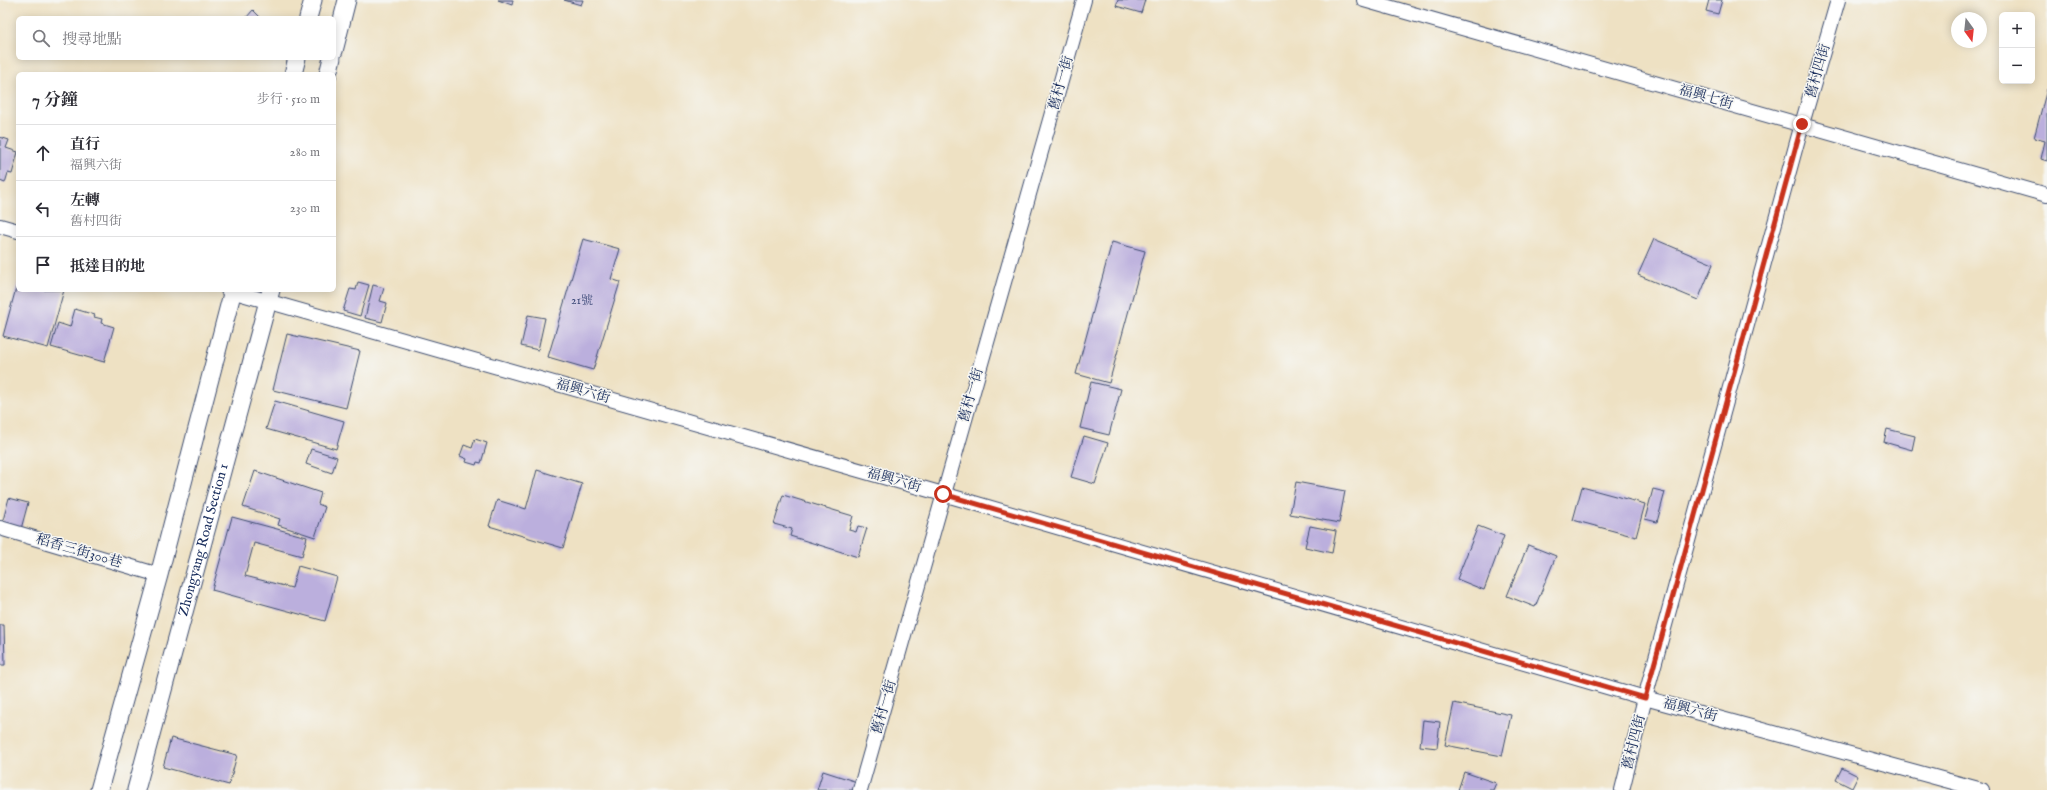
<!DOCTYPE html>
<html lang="zh-TW">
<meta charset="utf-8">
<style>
:root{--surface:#fff;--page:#f2f2f3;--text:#2b2b33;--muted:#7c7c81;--line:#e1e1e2}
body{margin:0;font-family:"IM FELL English","Noto Serif TC",serif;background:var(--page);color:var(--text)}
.controls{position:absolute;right:12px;top:12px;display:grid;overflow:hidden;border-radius:6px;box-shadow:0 2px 10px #0003}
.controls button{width:36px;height:36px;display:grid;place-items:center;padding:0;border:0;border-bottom:1px solid var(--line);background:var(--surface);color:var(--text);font:20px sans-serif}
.compass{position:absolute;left:1951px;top:12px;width:36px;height:36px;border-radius:50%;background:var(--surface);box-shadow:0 2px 10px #0003;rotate:165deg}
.stop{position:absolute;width:12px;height:12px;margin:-9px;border:3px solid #c8321e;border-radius:50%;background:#fff}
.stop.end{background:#c8321e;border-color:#fff;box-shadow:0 1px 4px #0008}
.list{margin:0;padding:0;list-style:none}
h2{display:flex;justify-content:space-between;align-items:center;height:52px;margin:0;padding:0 16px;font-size:17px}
h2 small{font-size:13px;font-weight:400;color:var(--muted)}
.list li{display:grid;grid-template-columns:26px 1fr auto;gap:12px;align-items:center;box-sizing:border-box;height:56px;padding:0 16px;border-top:1px solid var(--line)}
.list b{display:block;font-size:15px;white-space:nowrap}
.list p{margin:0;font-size:13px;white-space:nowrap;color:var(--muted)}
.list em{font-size:13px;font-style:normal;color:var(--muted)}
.icon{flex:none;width:22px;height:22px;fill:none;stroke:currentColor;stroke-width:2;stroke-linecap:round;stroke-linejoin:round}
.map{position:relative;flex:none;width:2047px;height:790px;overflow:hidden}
.search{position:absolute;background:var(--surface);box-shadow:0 2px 10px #0003;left:16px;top:16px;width:320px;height:44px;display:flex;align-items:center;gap:10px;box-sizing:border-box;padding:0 14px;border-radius:6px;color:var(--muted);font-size:15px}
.panel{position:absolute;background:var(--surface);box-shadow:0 2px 10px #0003;left:16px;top:72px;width:320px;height:220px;border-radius:6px}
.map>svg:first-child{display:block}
</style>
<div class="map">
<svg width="2047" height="790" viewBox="0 0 2047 790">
<rect width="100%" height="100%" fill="#f6f6f2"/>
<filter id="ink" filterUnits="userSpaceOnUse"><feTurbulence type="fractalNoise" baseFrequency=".025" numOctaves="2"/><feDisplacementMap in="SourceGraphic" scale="8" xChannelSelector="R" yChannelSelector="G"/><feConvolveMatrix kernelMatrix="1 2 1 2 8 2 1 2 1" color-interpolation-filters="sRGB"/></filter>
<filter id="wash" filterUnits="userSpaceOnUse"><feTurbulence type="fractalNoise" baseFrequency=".012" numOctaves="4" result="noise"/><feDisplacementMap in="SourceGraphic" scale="16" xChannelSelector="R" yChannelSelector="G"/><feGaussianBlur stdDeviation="0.9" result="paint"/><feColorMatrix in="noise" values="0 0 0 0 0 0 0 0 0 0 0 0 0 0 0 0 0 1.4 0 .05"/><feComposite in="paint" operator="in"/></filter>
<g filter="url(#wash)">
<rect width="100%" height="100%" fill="#eee1c3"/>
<g id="blocks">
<!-- building -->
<path fill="#bbafdd" d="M498 0H513L512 5Z
M564 0H583L581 5Z
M1118 0H1145L1141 13 1116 6Z
M1709 0H1722L1718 14 1706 11Z
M253 10 261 18H246Z
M2047 89V161L2041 159 2045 141 2034 138Z
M0 137 9 140 6 148 18 152 12 174 8 173 5 183 0 181Z
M583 239 620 249 611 279 620 282 593 370 548 357Z
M1654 239 1713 264 1698 300 1638 275Z
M1112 242 1145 251 1109 383 1076 374Z
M18 281V290H64L48 348 3 336Z
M358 282 369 285 360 316 343 311 350 289 356 290Z
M373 285 384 288 380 301 387 303 382 322 365 318Z
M75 309 95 315 94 317 102 319 101 323 114 327 104 362 51 347 58 323 70 327Z
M528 315 545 318 538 350 521 346Z
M287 334 360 351 346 408 273 390Z
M1091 382 1121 389 1109 435 1080 428Z
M275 401 344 421 336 449 266 429Z
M1887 429 1915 436 1912 450 1884 442Z
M1084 436 1108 443 1095 484 1071 477Z
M475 439 487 443 481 463 477 462 476 465 466 462 467 459 460 456 464 445 472 448Z
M311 449 337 457 332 473 306 464Z
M537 470 582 484 563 548 489 526 497 500 526 509Z
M255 471 321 493 318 504 325 507 315 537 278 525 280 519 243 507Z
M1296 482 1345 491 1339 523 1290 514Z
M1582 487 1645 504 1636 537 1573 520Z
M1653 489 1665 492 1657 522 1645 519Z
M783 495 853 516 849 530 856 532 858 526 867 528 858 557 790 536 792 529 774 524Z
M9 498 28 503 21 529 2 524Z
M232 517 307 537 302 556 254 543 245 576 292 588 298 566 337 577 325 621 212 590Z
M1310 526 1336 531 1332 553 1305 547Z
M1478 526 1504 536 1484 590 1457 579Z
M1528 545 1556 556 1535 607 1507 596Z
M0 625H4L5 665H0Z
M1454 703 1511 715 1502 756 1445 745Z
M1423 720 1440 722 1437 748 1420 746Z
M171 738 237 755 229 785 163 767Z
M1842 768 1858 776 1852 788 1836 780Z
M823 771 857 782 855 790H817Z
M1464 772 1496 783 1493 790H1458Z"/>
</g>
</g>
<g filter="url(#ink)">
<use href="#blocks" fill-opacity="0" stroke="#3b4a6d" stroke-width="1"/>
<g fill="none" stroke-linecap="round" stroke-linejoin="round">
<defs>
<path id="minor" d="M1364 0 2047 195
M0 226 18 231
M228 290 943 494 1645 698 1982 790
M0 528 159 575
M860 790 1084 0
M1622 790 1645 698 1802 124 1838 0"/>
<g id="tertiary">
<path d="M308 18 313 0"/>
<path d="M334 51 347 0"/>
<path d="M293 74 297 58"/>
<path d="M328 74 332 58"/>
<path d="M99 790 159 575 233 290"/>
<path id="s1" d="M136 790 271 290"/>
</g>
</defs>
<!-- minor casing -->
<use href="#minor" stroke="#3b4a6d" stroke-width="16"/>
<!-- tertiary casing -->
<use href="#tertiary" stroke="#3b4a6d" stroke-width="19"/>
<!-- minor -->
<use href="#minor" stroke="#fff" stroke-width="14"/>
<!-- tertiary -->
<use href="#tertiary" stroke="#fff" stroke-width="17"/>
</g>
</g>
<g fill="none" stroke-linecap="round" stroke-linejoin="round" filter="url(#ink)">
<!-- route -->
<path stroke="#c8321e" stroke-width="5" d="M943 494 1645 698 1802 124"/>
</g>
<g text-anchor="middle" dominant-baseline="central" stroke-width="3" stroke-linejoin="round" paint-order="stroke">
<!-- number labels -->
<g font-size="12" fill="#434f7e">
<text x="582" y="300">21號</text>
</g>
<!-- street labels -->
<g font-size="14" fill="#1b2f5e" stroke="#f6f6f2">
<text transform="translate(1818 71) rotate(-74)">舊村四街</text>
<text transform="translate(1061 83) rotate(-74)">舊村一街</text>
<text transform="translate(1706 97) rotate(16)">福興七街</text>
<text transform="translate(583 391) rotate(16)">福興六街</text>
<text transform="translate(971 395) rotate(-74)">舊村一街</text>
<text transform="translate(894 480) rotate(16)">福興六街</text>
<text stroke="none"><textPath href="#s1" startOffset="259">Zhongyang Road Section 1</textPath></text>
<text transform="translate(79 551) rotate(16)">稻香三街300巷</text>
<text transform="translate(884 707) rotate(-74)">舊村一街</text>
<text transform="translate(1690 710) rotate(15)">福興六街</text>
<text transform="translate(1634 742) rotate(-76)">舊村四街</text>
</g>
</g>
</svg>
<div class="controls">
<button>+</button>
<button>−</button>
</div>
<svg class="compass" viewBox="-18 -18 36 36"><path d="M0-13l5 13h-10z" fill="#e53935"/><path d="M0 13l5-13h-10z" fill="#7c7c81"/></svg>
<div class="stop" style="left:943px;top:494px"></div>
<div class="stop end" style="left:1802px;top:124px"></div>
<div class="search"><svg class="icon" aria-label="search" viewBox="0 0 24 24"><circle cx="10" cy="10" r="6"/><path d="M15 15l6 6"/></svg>搜尋地點</div>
<section class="panel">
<h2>7 分鐘<small>步行 · 510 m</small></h2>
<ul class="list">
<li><svg class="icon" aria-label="ahead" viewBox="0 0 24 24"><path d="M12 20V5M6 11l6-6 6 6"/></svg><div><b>直行</b><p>福興六街</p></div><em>280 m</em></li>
<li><svg class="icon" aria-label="left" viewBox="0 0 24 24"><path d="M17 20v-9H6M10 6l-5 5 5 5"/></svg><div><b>左轉</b><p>舊村四街</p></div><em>230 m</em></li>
<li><svg class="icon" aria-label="arrive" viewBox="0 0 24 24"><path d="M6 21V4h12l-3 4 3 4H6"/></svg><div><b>抵達目的地</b></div></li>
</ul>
</section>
</div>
